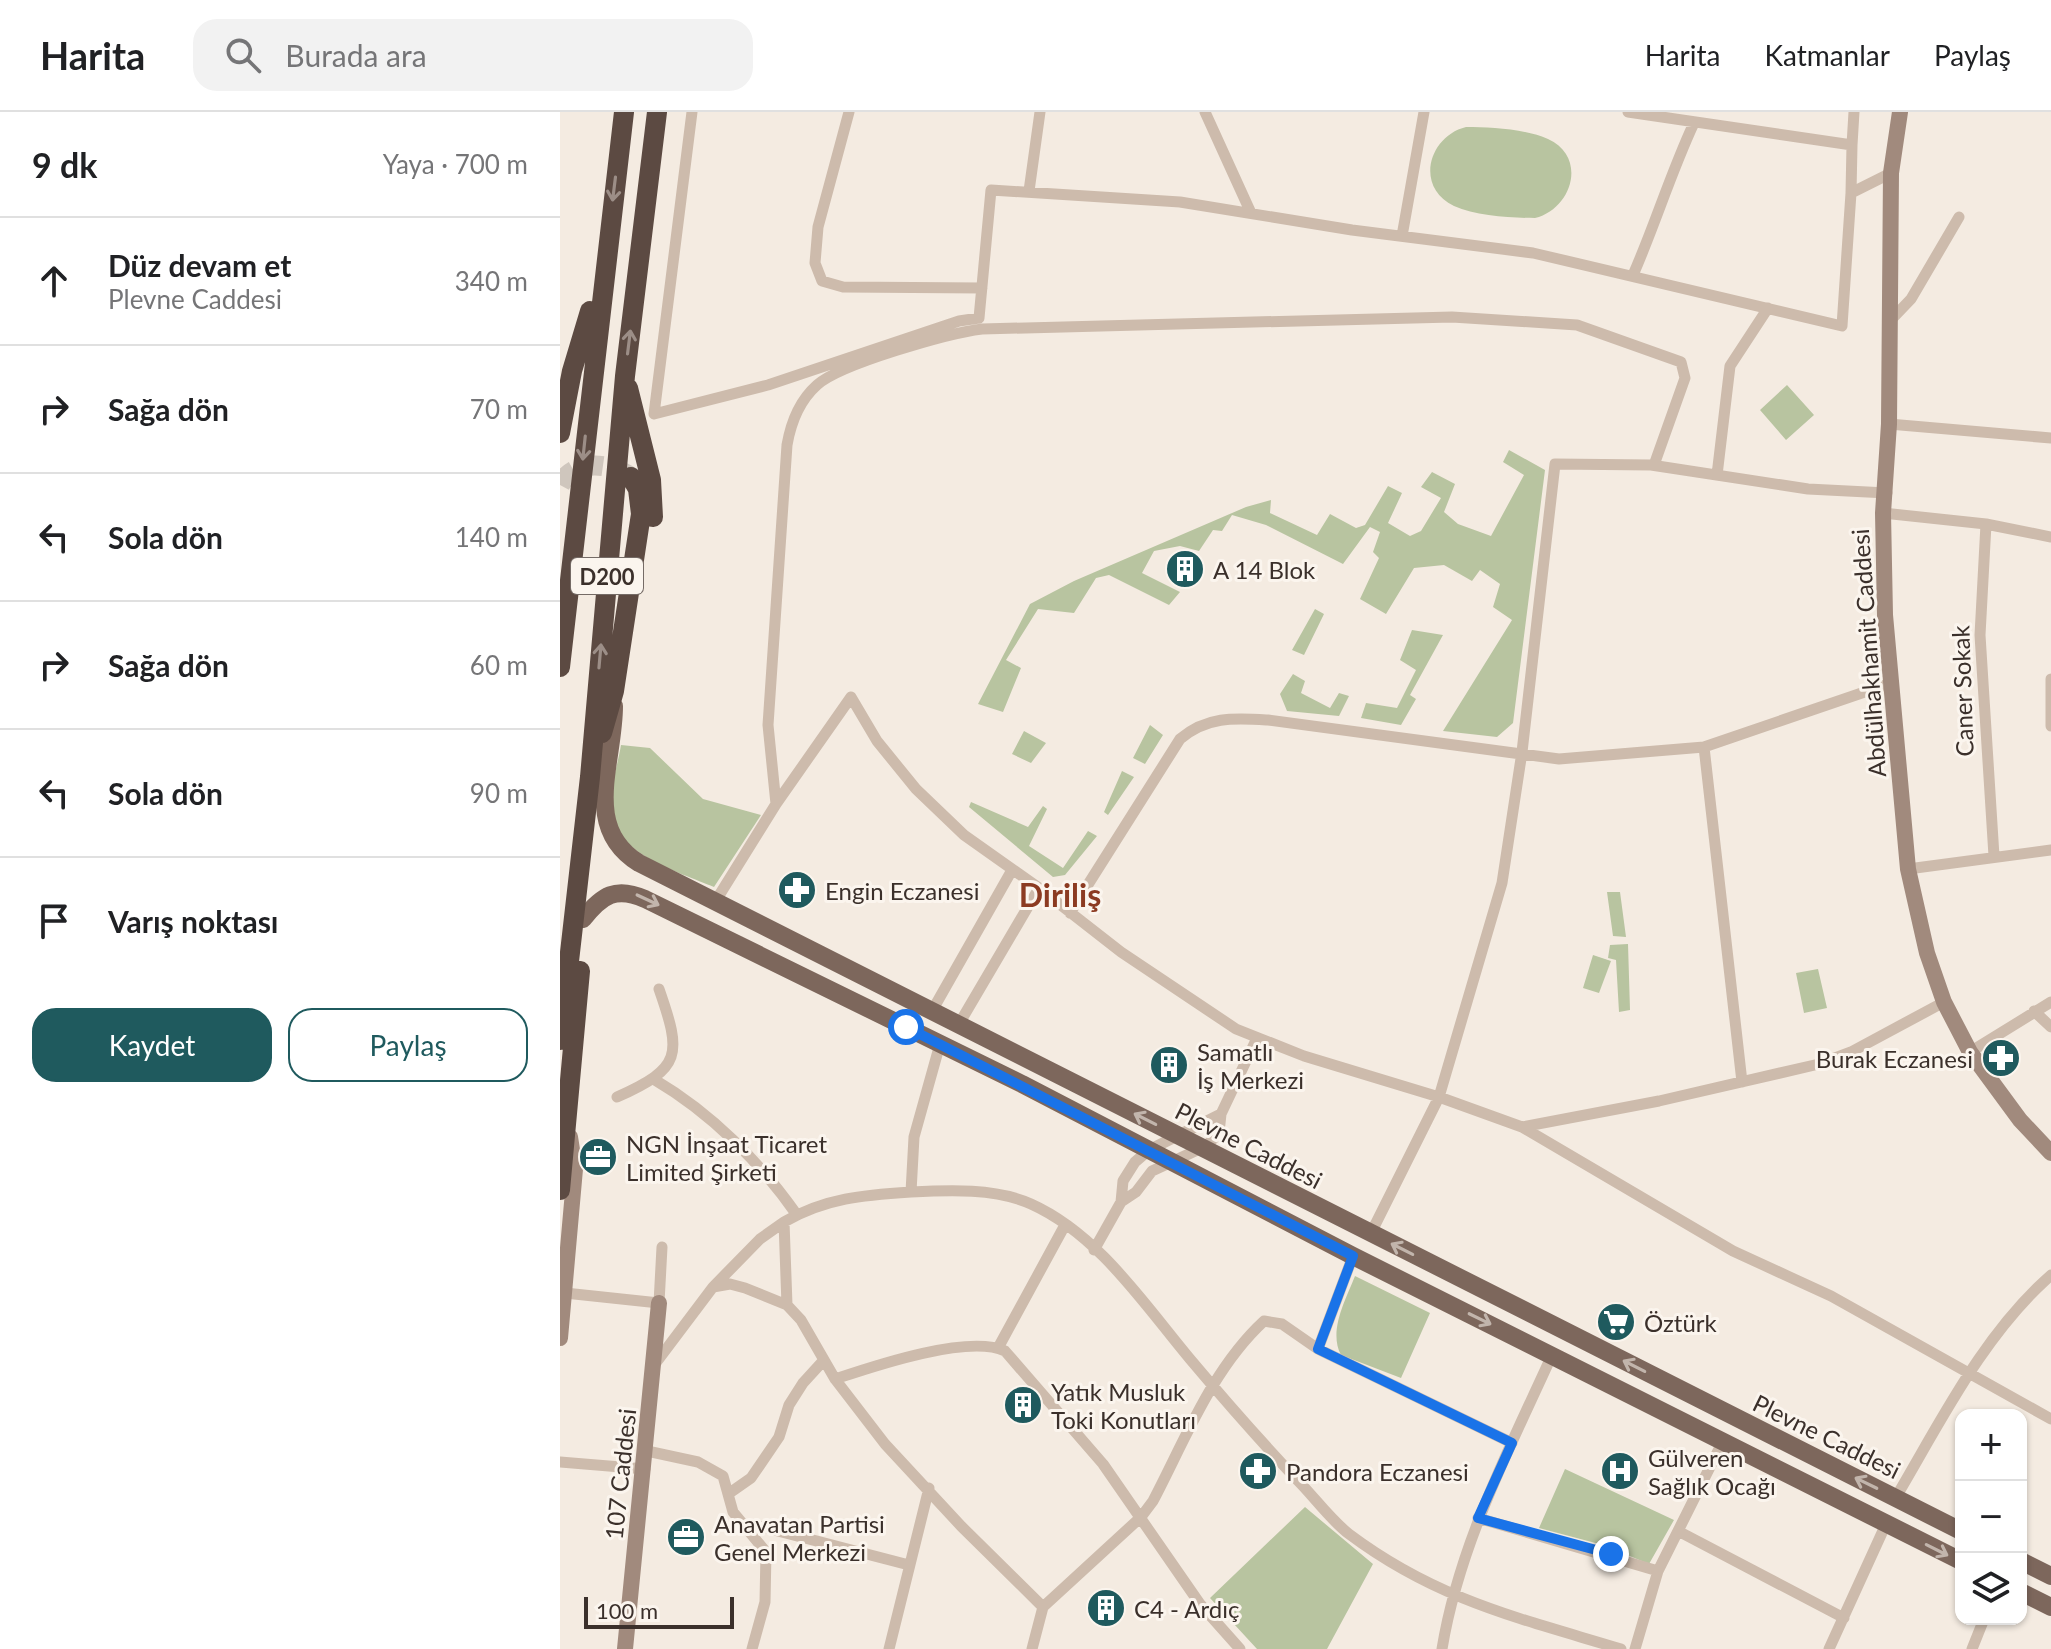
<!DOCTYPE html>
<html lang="tr">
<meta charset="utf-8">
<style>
:root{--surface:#fff;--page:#f2f2f2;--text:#202124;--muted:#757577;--line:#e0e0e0;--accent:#1f5a5e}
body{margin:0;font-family:Lato,sans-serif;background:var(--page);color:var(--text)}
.controls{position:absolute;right:24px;bottom:24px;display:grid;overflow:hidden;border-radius:16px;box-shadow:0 2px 6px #0004}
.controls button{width:72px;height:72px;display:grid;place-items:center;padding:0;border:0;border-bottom:2px solid var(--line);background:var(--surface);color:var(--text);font:40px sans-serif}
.scale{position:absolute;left:24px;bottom:20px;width:150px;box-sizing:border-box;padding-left:8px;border:4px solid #3b302b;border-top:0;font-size:22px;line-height:28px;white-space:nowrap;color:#3b302b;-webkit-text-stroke:6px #fbf5ee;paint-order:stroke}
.stop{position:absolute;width:24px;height:24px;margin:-18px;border:6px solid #1a73e8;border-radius:50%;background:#fff}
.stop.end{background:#1a73e8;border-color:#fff;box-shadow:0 2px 8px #0008}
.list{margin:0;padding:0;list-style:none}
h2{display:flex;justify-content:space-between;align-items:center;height:104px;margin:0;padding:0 32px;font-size:34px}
h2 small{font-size:26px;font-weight:400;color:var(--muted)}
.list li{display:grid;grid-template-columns:52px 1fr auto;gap:24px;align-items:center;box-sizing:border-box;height:128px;padding:0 32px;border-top:2px solid var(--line)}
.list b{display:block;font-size:30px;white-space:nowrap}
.list p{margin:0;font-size:26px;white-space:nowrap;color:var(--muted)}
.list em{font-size:26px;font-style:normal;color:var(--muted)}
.actions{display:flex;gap:16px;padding:24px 32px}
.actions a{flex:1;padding:18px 0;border:2px solid var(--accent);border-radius:24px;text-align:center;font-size:28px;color:var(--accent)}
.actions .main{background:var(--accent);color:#fff}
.icon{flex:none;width:44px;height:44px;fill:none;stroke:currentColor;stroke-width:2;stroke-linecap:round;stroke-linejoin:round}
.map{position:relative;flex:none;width:1491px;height:1537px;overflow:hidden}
header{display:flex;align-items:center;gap:48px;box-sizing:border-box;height:112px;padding:0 40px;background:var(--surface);border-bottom:2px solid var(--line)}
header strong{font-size:38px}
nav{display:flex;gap:44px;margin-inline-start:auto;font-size:28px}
.search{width:560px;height:72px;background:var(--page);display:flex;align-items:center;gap:20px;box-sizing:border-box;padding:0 28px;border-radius:24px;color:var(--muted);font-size:30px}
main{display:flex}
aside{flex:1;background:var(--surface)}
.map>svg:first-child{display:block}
</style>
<header>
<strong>Harita</strong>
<div class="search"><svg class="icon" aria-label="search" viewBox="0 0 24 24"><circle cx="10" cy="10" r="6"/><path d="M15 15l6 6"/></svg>Burada ara</div>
<nav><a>Harita</a><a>Katmanlar</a><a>Paylaş</a></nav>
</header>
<main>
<aside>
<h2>9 dk<small>Yaya · 700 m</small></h2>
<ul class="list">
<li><svg class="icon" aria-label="ahead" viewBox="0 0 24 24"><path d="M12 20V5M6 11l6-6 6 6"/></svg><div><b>Düz devam et</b><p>Plevne Caddesi</p></div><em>340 m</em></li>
<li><svg class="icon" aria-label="right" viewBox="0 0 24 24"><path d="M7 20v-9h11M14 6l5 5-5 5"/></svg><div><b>Sağa dön</b></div><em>70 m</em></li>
<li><svg class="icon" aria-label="left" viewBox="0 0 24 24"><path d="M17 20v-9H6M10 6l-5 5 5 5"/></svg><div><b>Sola dön</b></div><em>140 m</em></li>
<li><svg class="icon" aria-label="right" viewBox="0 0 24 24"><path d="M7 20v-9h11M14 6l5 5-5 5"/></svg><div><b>Sağa dön</b></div><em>60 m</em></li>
<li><svg class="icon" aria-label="left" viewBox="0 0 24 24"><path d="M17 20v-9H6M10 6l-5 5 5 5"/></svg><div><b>Sola dön</b></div><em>90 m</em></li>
<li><svg class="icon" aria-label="arrive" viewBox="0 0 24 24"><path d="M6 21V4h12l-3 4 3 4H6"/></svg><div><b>Varış noktası</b></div></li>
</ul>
<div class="actions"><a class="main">Kaydet</a><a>Paylaş</a></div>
</aside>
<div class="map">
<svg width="1491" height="1537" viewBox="0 0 1491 1537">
<rect width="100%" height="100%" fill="#f4ebe1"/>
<!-- green -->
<path fill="#b8c4a0" d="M906 15C930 15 966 17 988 27 1028 45 1012 97 975 106 951 106 916 104 894 94 854 75 869 24 906 15Z
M1227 273 1254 303 1226 328 1200 298Z
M949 338 985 358 953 611 937 625 883 619 952 508 933 495 940 472 920 458 912 469 884 453 854 456 826 502 800 487 819 446 813 440 820 420 810 415 783 452 706 413 672 403 662 419 653 418 639 439 620 434 594 439 582 461 620 480 609 493 549 463 536 466 514 501 478 497 446 548 461 556 443 600 418 592 470 492 514 469 686 395 711 388 710 401 757 423 770 402 796 416 805 413 828 374 842 381 828 411 850 424 861 419 881 386 861 375 872 360 895 372 884 400 898 412 931 424 964 363 943 350Z
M755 497 764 502 744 543 732 538Z
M852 518 883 523 850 583 856 587 841 613 801 606 806 591 837 596 856 558 840 548Z
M733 562 745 569 741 581 770 596 779 581 789 584 779 604 727 599 720 582Z
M590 613 603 623 585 652 573 646Z
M464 619 486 631 471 651 452 642Z
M61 633 90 636 143 687 201 703 154 775C119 760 51 741 50 695 50 675 58 652 61 633Z
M562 659 574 665 548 703 544 700Z
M411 690 468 715 483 694 487 697 469 734 503 756 528 719 537 724 505 763 493 765 409 695Z
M1047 780H1060L1066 825 1053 824Z
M1068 832 1070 898 1059 900 1056 848 1048 846 1050 833Z
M1033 843 1051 849 1039 881 1023 876Z
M1258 857 1267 896 1244 901 1236 861Z
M795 1164 870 1201 841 1266 781 1243C768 1219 786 1187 795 1164Z
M1005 1357 1114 1408 1089 1452 1043 1433 979 1416Z
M745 1395 813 1452 767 1537H697L650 1486Z"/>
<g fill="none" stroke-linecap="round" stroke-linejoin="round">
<!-- highway-tunnel -->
<path stroke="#cfc6bd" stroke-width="20" stroke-dasharray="20 10" stroke-linecap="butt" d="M0 373C14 347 49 350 71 365"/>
<!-- street -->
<path stroke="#cdbbac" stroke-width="11" d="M132 0 94 302 208 273 399 209 419 206 431 78 620 90 792 118 973 141 1282 214 1291 81 1331 61
M289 0 258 115 255 151 262 169 283 175 422 176
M645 0 691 101
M1068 0 1292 33 1291 81
M1292 33 1294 0
M469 79 480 0
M842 124 864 0
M1073 163C1095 113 1111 60 1134 11
M1328 211 1351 187 1399 105
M1329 312 1491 326
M1157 363 1170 254 1208 196
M1323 401 1426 412 1491 425
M1426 412 1420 523 1434 744
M1491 567V614
M1144 635 1182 970
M216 692 208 613 227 333C231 310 239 289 257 273 280 252 389 221 422 217L892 205 1017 213 1121 250 1125 266 1094 353
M1348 757 1491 738
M155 790 216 692 291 585 317 629 356 677 404 723 479 776 561 840 676 917 744 944 879 985 962 1015 1173 1139 1271 1184 1491 1307
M510 801 620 627C647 604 674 606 708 608L999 647 1144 635 1331 571
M372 899 452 758
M1474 899 1491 915
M399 912 479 776
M1410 940 1491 890
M95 968C151 1001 200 1050 237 1103
M57 985C122 956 122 943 99 877
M962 1015 1099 989 1259 952 1291 940 1384 890
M351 1080 354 1025 380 932
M561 1090 576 1080 592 1059 646 1034 659 1021 661 1002 697 926
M811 1121 879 985 942 771 962 640 995 352 1091 353 1248 377 1327 381
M534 1138 561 1090 563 1069 575 1050 589 1038 661 1002
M153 1175 200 1127 224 1110
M5 1181 99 1191 102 1135
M227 1193 224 1110C265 1086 304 1083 351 1080 389 1078 436 1076 471 1092 538 1122 584 1192 630 1247 667 1291 704 1333 743 1374 758 1390 772 1409 789 1422 877 1488 959 1506 1061 1537
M438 1236 505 1113
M758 1237 793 1144
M95 1252 153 1175 170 1172 185 1176 227 1193 241 1208 275 1267 325 1332 401 1414 483 1495 472 1537
M275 1267C314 1254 408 1222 445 1239L543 1352 640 1492 680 1537
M87 1339 138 1350 163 1364 173 1400 206 1440 205 1490 192 1537
M0 1350 85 1357
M171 1380 191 1366 219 1325 229 1293 243 1271 264 1248
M1336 1385C1381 1309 1423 1223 1491 1163
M918 1406 1098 1459
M182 1414 195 1413 349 1453
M1118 1419 1284 1506
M483 1495 581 1405 593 1389C625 1328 652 1257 704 1209L722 1212 758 1237 952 1331
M329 1537 369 1376
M882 1537C899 1433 949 1338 992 1243
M1075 1537 1098 1459 1163 1329
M1269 1537 1326 1412
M1412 1537 1424 1507"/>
<!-- secondary -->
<path stroke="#a18a7d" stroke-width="16" d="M1340 0 1331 61 1329 312 1323 401 1325 503 1348 757 1367 841 1384 890 1410 940 1460 1008 1491 1041
M0 1226 15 1057 10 1025
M65 1537 99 1191"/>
<!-- primary -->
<path stroke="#7d675c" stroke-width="18" d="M54 594C54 651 21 715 79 751L1401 1419
M23 807C42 783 56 774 85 787L462 972 793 1144 1401 1449
M1461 1449 1491 1464
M1461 1480 1491 1495"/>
<!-- highway -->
<path stroke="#5c4a42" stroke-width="20" d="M68 276 91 368 93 405
M0 321 12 259 30 199
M0 555 64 0
M42 621 54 579 81 402 78 377 71 365
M0 928 30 665 65 264 97 0
M0 1078 20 859"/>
</g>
<!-- one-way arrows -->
<defs><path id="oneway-shaft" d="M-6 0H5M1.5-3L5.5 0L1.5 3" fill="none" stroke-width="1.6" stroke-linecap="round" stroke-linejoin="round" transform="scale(2)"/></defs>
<g stroke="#9c8e87">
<use href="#oneway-shaft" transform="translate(54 77) rotate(97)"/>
<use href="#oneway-shaft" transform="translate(69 230) rotate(-83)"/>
<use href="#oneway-shaft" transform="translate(24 336) rotate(96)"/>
<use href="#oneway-shaft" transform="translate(40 544) rotate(-85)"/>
</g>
<g stroke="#c2b5ac">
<use href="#oneway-shaft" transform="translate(88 788) rotate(25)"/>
<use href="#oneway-shaft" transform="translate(585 1007) rotate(-153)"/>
<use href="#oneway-shaft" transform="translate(842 1137) rotate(-153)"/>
<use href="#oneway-shaft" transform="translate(920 1207) rotate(26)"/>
<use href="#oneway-shaft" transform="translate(1074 1254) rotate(-153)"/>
<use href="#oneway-shaft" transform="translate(1306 1371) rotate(-154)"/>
<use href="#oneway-shaft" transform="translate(1377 1438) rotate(27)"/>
</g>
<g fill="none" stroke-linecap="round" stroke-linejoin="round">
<!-- route -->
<path stroke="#1a73e8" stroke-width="10" d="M346 915 793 1144 758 1237 952 1331 918 1406 1051 1442"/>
</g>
<!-- icons -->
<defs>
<symbol id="building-disc" viewBox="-11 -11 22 22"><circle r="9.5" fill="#1f5a5e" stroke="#fbf5ee"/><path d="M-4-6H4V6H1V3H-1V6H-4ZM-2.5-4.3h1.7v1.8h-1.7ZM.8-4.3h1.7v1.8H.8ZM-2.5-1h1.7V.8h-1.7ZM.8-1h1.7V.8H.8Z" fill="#fff"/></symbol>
<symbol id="pharmacy-disc" viewBox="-11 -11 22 22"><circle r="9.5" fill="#1f5a5e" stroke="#fbf5ee"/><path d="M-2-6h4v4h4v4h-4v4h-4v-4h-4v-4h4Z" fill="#fff"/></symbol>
<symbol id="office-disc" viewBox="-11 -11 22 22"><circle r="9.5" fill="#1f5a5e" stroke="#fbf5ee"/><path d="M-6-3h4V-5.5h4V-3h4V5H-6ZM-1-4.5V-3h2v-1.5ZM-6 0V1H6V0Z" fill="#fff"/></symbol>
<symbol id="supermarket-disc" viewBox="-11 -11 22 22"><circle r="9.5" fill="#1f5a5e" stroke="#fbf5ee"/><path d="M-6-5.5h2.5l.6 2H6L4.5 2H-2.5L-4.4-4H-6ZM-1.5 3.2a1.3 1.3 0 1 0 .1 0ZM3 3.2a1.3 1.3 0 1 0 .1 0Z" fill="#fff"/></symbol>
<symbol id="hospital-disc" viewBox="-11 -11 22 22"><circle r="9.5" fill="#1f5a5e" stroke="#fbf5ee"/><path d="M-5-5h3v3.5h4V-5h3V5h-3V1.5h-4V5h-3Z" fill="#fff"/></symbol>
</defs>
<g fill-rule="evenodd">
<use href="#building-disc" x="603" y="435" width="44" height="44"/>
<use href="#pharmacy-disc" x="215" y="756" width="44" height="44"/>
<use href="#pharmacy-disc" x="1419" y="924" width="44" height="44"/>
<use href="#building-disc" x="587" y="931" width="44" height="44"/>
<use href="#office-disc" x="16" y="1023" width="44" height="44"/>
<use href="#supermarket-disc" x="1034" y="1188" width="44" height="44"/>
<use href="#building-disc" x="441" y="1271" width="44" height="44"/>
<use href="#pharmacy-disc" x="676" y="1337" width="44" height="44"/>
<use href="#hospital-disc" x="1038" y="1337" width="44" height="44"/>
<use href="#office-disc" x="104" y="1403" width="44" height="44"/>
<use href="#building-disc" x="524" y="1474" width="44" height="44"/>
</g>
<g text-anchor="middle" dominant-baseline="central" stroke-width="6" stroke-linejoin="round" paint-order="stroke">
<!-- shield labels -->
<rect fill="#fbf5ee" stroke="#756b66" stroke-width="2" x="11" y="446" width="72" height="36" rx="6"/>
<g font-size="22" font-weight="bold" fill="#3b302b">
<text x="47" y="464">D200</text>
</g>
<!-- poi labels -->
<g font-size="24" fill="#3b302b" stroke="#fbf5ee" text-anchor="start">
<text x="653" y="457">A 14 Blok</text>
<text x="265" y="778">Engin Eczanesi</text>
<text x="637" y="939">Samatlı<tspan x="637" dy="28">İş Merkezi</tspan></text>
<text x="1413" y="946" text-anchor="end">Burak Eczanesi</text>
<text x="66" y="1031">NGN İnşaat Ticaret<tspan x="66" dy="28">Limited Şirketi</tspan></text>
<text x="1084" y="1210">Öztürk</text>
<text x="491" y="1279">Yatık Musluk<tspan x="491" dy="28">Toki Konutları</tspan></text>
<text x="1088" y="1345">Gülveren<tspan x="1088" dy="28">Sağlık Ocağı</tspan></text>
<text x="726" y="1359">Pandora Eczanesi</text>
<text x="154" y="1411">Anavatan Partisi<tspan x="154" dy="28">Genel Merkezi</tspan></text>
<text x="574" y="1496">C4 - Ardıç</text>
</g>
<!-- street labels -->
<g font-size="24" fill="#3b302b" stroke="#fbf5ee">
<text transform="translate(1308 541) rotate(-94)">Abdülhakhamit Caddesi</text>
<text transform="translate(1402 579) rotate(-92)">Caner Sokak</text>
<text transform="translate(689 1033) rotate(27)">Plevne Caddesi</text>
<text transform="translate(1267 1324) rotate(26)">Plevne Caddesi</text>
<text transform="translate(60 1362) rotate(-84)">107 Caddesi</text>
</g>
<!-- district labels -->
<g font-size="32" font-weight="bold" fill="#8c3b22" stroke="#fbf5ee">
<text x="500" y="782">Diriliş</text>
</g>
</g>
</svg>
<div class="controls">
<button>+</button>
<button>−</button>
<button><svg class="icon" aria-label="layers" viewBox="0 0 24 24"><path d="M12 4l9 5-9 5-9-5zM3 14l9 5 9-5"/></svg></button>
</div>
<div class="scale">100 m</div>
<div class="stop" style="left:346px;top:915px"></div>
<div class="stop end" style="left:1051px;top:1442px"></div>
</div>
</main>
